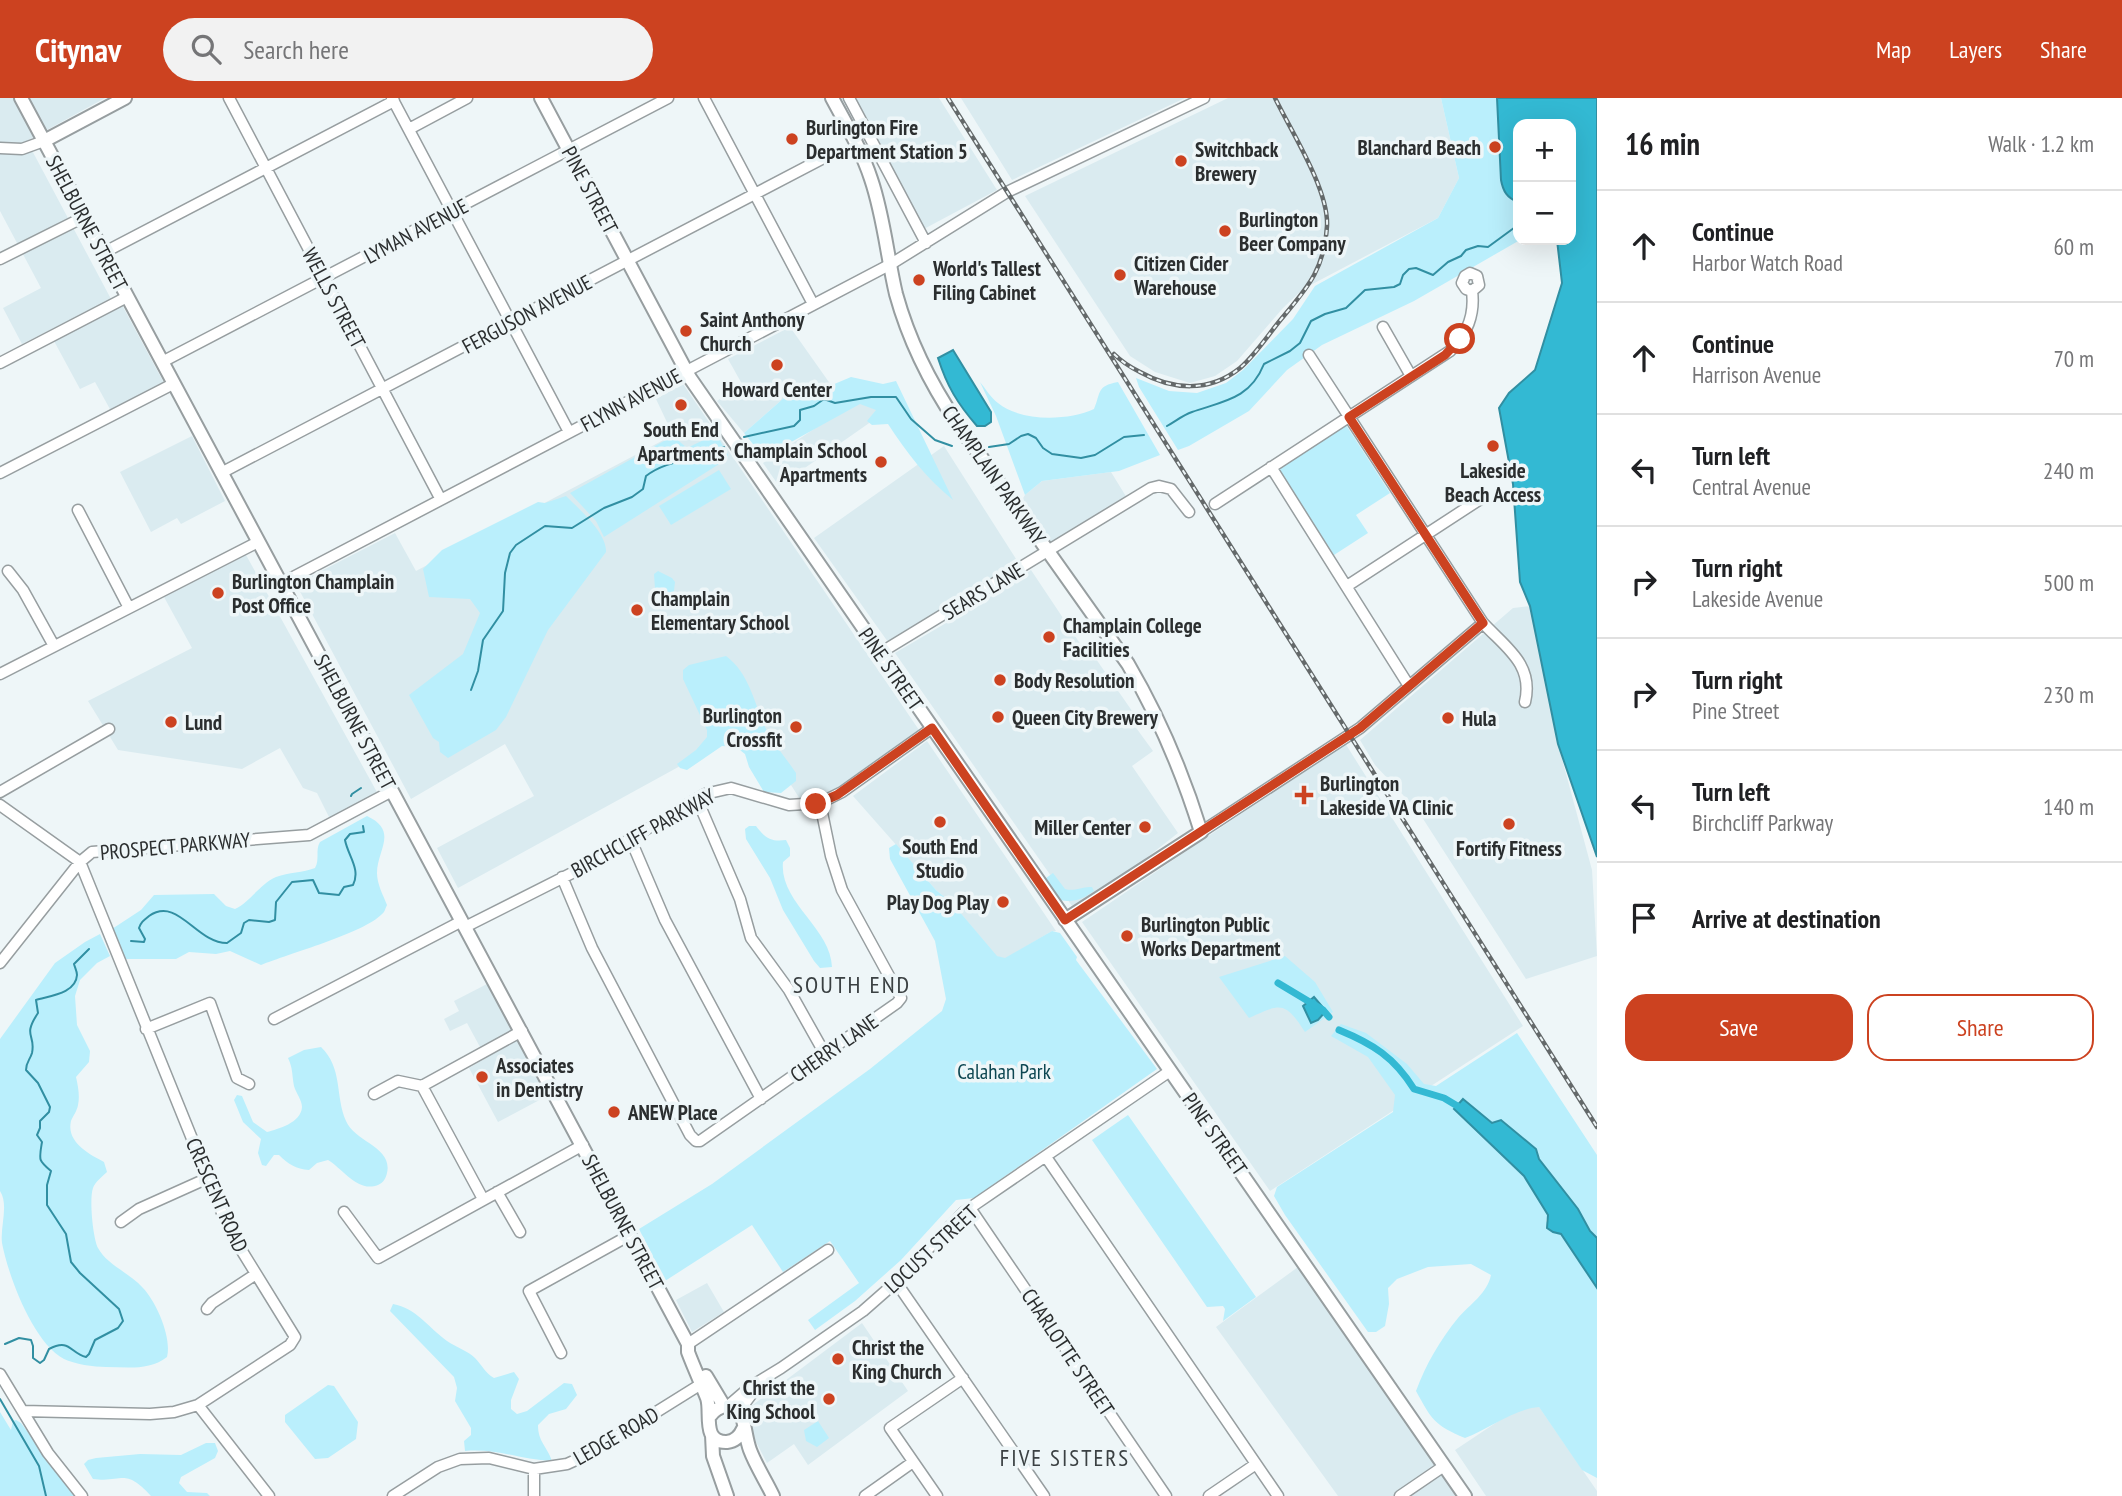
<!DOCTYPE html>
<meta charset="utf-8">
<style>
:root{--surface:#fff;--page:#f2f2f2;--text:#202124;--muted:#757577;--line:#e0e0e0;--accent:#cc4220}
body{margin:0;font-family:"PT Sans Narrow",sans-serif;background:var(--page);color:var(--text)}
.controls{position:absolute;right:21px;top:21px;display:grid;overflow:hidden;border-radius:14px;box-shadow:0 7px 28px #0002}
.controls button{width:63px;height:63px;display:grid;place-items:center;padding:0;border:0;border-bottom:2px solid var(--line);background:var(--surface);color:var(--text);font:35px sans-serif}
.stop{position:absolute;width:21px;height:21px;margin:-16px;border:5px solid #cc4220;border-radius:50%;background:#fff}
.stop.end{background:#cc4220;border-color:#fff;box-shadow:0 2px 7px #0008}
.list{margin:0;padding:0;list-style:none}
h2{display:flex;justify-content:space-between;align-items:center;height:91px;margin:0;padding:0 28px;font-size:30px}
h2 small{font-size:23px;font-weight:400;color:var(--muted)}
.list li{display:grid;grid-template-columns:46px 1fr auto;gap:21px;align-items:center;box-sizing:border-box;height:112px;padding:0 28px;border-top:2px solid var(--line)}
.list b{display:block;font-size:26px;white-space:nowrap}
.list p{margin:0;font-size:23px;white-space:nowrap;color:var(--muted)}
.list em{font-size:23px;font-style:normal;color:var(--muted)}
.actions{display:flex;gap:14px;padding:21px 28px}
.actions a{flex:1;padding:16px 0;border:2px solid var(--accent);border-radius:21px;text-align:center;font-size:24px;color:var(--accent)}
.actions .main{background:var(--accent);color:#fff}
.icon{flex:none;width:38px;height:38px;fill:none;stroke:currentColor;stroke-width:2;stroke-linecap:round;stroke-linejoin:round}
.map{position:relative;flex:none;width:1597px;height:1398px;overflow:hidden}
header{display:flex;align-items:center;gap:42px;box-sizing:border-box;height:98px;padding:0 35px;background:var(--accent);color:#fff}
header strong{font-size:33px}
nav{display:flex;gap:38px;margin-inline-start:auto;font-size:24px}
.search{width:490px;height:63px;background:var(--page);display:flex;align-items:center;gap:18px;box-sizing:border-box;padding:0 24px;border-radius:38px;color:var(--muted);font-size:26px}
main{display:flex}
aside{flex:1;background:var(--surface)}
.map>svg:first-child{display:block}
</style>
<header>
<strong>Citynav</strong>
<div class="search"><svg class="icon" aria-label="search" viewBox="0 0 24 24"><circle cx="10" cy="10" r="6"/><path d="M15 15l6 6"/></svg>Search here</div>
<nav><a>Map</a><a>Layers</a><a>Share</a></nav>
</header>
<main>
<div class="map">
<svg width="1597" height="1398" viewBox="0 0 1597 1398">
<rect width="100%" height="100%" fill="#eef6f8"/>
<!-- built -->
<path fill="#daebf0" d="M0 0H105L27 43 111 201 22 246 3 210 41 190 0 113Z
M854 0H939L997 92 922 132Z
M961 0H1185L1012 82Z
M1228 0H1441L1459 80 1438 120 1303 191 1283 210 1237 263 1215 278 1190 285 1155 274 1130 258 1025 98Z
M122 207 164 285 111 313 95 284 80 291 54 243Z
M790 229 831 287 813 295 799 290 794 291 744 335 717 303 742 286 728 261Z
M683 286 919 632 832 693 819 700 800 701 753 628 458 790 437 750 534 698 505 646 411 701 296 486 395 435 416 473 673 337 656 301Z
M871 293 885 314 779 388 763 365Z
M192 338 225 403 181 426 177 420 151 434 120 374Z
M944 348 1018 464 888 544 814 440Z
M1111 374 1127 400 1050 446 1022 402 1025 397 1042 383Z
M246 457 378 696 330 721 317 695 303 690 280 650 242 671 118 652 88 603 192 550 164 499Z
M1031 472 1083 550 1087 548 1139 623 1134 627 1153 653 1132 668 1178 735 1131 772 1072 808 895 555 987 501Z
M1530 508 1558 646 1592 772 1597 858 1526 881 1418 713 1375 667 1360 642 1513 510Z
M927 643 1056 833H1052L1005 861 996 858 953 806 936 792 853 698Z
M1345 645 1523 928 1270 1093 1082 824Z
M487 886 547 998 498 1024 469 970 486 960 467 925 450 933 444 921 459 913 454 903Z
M1298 1169 1438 1367 1393 1398H1338L1216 1229Z
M707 1185 724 1214 692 1234 676 1202Z
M862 1225 908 1293 808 1367 794 1346 767 1365 756 1344 747 1317 750 1309Z
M1533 1300 1597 1393V1398H1486L1455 1352Z
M1443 1374 1459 1398H1407Z"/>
<!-- green -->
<path fill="#baeffc" d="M1441 0H1497L1501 82 1515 103 1518 104 1520 142 1414 203 1322 247 1287 272 1249 313 1189 348 1178 352 1139 289 1136 280 1169 293 1197 295 1226 285 1243 272 1293 221 1315 188 1438 120 1459 80Z
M851 279 883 286 896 283 953 402C926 380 907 355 888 326L872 327 867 323 876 312 860 306 773 354 761 356 744 335 794 291 799 289 813 295Z
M980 284C985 290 991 300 998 305 1021 324 1068 323 1094 311 1101 295 1096 288 1118 284L1160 357 1119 373 1042 383 1025 397 996 318Z
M1346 327 1390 395 1356 417 1368 435 1334 457 1278 371Z
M673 338 687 350 712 338 718 339 728 357 727 361 604 439 596 423 570 395Z
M719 372 731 391 671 427 659 408Z
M566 398C579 411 607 435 606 454L548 532 506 619 496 632 448 660 440 654 439 644 433 640 409 597 463 556 480 515 470 501 429 499 423 471 442 452 538 404 545 405Z
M658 473 672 480 675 484 674 493 664 502 660 500 655 491 654 476Z
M726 558C749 575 754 604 765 629 773 645 786 660 796 675V683L781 695 764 694 749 669 745 656 736 649 722 648 687 672 680 670 677 666 696 652 707 639V632L683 581V572L689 567Z
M367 718C399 733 377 752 377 775 377 786 383 797 387 807 385 811 385 814 382 816 364 835 288 856 261 867L230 853 216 856 189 854 176 861H124L112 831 141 812 154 797 214 796 226 808 235 811C251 803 260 786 276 779 289 774 303 775 315 770 320 761 315 752 320 744Z
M749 728H756C765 740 771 744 786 742L790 750V758L783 764C779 804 831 830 832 869L820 870 814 863 783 812 770 780 746 741 745 731Z
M896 746 936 792 953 806 997 858 1005 860 1052 833 1060 835 1077 859 1076 862 1157 971 974 1100 956 1102 901 1162 855 1203 815 1232 808 1222 859 1185 830 1143 783 1174 752 1127 665 1183 639 1131 712 1086 870 971 942 913 946 901 935 843 890 761 889 750Z
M1053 775 1065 791C1075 794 1082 788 1092 789L1094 793C1082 801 1075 805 1060 802L1046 783V780Z
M100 836 110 858 97 865 80 882 75 898 77 927 90 953 89 964 76 979C78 988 80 998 78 1007 77 1013 73 1018 71 1023 66 1044 89 1056 104 1064L107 1074C103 1078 95 1084 93 1090 89 1101 93 1140 98 1150 107 1167 130 1175 143 1190 157 1205 172 1240 167 1259 149 1273 127 1269 106 1269 94 1269 74 1266 64 1261 33 1245 8 1177 2 1145 0 1128 9 1107 0 1093V941L55 865 85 844Z
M1285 858 1315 884 1333 914 1305 934C1285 903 1281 905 1249 920L1219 879Z
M1341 926 1366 935 1407 966 1424 986 1436 988 1517 935 1597 1057V1140L1590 1133 1578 1111 1539 1060 1536 1051 1501 1022 1492 1026 1464 1001 1454 1011 1524 1078 1548 1117 1546 1123 1553 1134 1561 1136 1597 1190V1380L1582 1372 1539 1309C1514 1311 1489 1331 1465 1340 1434 1327 1432 1322 1416 1293 1426 1266 1440 1242 1458 1220 1470 1206 1487 1196 1491 1177L1471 1166 1428 1169 1397 1181 1388 1190 1389 1206 1385 1228 1376 1234H1368L1285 1117 1274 1098 1277 1089 1393 1014 1395 997 1368 959 1331 938Z
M321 949C343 970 335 998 346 1023 355 1044 393 1049 387 1075 386 1080 383 1085 378 1087 358 1095 343 1071 328 1062L317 1065 309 1072C296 1071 288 1066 279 1057H274L266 1068 262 1067 258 1055 261 1041 243 1024 234 1002 237 997 242 998 253 1024 267 1034C278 1031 301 1025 302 1009 302 1002 296 995 294 988 292 978 293 970 288 960L304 952Z
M1128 1017 1256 1199 1223 1223 1225 1211 1223 1208 1207 1209 1092 1042Z
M393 1206C416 1210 428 1229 447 1243 456 1249 468 1253 475 1260 482 1267 485 1275 494 1280L514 1274 519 1281 511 1302V1311L517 1316 527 1313 564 1285 572 1286 577 1297 566 1311 549 1316 538 1327C538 1344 547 1348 552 1363 522 1362 496 1350 465 1353L464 1343 471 1337V1330L455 1303 457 1290 454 1279 390 1213Z
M328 1287 334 1288 358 1324 356 1341 328 1360 315 1361 285 1324V1317Z
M0 1314 11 1332 13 1323 16 1322 21 1325 76 1398H0Z
M818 1323 829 1340 817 1349 806 1343 804 1332Z
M206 1345H215L218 1353 215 1360 181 1379 179 1385 187 1394 207 1395 210 1398H151C124 1369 124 1385 93 1381L84 1366 88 1362 96 1360 140 1356 181 1357Z"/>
<!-- water -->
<path fill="#33b9d3" stroke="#318fa2" stroke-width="2" d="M1497 0H1597V759L1558 646 1530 508 1520 484 1513 386 1499 310 1509 295 1535 272 1562 185 1557 142H1571V26H1518V104C1507 100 1503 93 1501 82Z
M953 252 991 314V324L985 328H977C957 305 947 288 938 260Z
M1314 899 1326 913 1318 922 1311 925 1303 908Z
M1463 1001 1492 1025 1501 1022 1536 1051 1539 1061 1578 1111 1590 1133 1597 1140V1190L1561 1136 1553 1134 1547 1130 1548 1117 1524 1078 1454 1011Z"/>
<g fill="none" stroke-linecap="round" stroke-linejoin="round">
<!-- stream -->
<path stroke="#318fa2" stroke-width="2" d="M1167 328C1176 323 1183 317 1192 314 1224 303 1250 301 1264 266L1290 253 1300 245 1311 223 1325 216 1346 210 1365 192 1394 189 1400 186 1403 177 1409 171 1416 170 1433 177 1448 164 1461 158 1466 152 1478 148 1488 149 1518 127
M744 339 794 328 800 322V312L814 308 824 301 835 305 871 299H896L911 321 935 342 952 348
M989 349 1009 346 1021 338 1028 336 1036 340 1043 350 1052 356 1081 360 1095 357 1124 339 1144 337
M471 592 478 573 483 542 503 513 505 475 510 455 516 447 545 428 572 430 604 410 632 399 643 391 646 378C669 360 700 363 724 349
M351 698 352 696 361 690
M131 843 144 844 145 841 139 830C141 824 144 822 149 818 178 798 196 845 227 845L241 835 244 825 249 822 269 824 275 822 276 804 292 784 313 782 319 795 339 797 344 789 353 787C361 771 348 758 345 742L350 736 364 734 363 728
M5 1246 19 1240 31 1242 33 1248V1260L40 1265 44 1262 49 1251C70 1240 70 1255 86 1259L89 1256 95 1242 118 1230 123 1223 119 1211 80 1175 71 1164 66 1136 47 1107V1087L51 1073C38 1062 39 1062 42 1044L37 1037 40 1030V1023L49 1014 50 1009 38 985 26 972C26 964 30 962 32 955 36 936 22 939 38 915L36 902C48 898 76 896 77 877 77 873 75 870 74 866L89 851
M0 1301 39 1368 46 1398"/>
<!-- canal -->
<path stroke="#33b9d3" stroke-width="7" d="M1278 885 1323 912 1329 919
M1339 932C1373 946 1394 959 1414 991L1444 1000 1464 1012"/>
<defs>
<path id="minor" d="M229 0 440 400
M392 0 569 334
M704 0 813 206
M849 0 926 145
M409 31 467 0
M0 50 22 51 44 43
M103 155 394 3
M0 161 84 119
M1383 229 1411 278
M1309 257 1483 525C1505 549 1534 566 1525 604
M162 264 668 0
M0 265 127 199
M1271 369 1409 588
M0 375 173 286
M221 375 833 55
M1215 406 1450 253C1467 237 1475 216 1472 193L1479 187 1477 178 1470 175 1465 178 1462 185 1466 191 1472 193
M78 412 129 510
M8 473 23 492 54 548
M280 486 891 166 1007 94 1204 0
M1347 488 1482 400
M880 555 1151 390 1159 388 1171 391 1189 414
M0 576 258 444
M0 694 109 631
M697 701 740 801 751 840 789 892 825 956
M0 707 80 764 229 1132 295 1239 290 1247 198 1307 174 1314 150 1316 23 1313
M1201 734 1360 630 1483 525
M630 740 665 822 761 1001
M562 779 592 850 690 1037 696 1043H700L897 905 901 900 842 792 831 758 820 705
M465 829 580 771 705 696 731 690 789 707 820 705 842 694 932 630
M0 865 80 764 92 754 309 737 392 693
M274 921 462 823
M146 931 210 905 237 980 249 986
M422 988 483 1101
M422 988 522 933
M374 996 398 983 422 988
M1046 1059 1278 1398
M497 1094 520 1134
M970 1110 1166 1398
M344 1114 378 1160 583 1047
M121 1124 139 1111 208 1080
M896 1184 1044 1398
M207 1211 212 1205 256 1176
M688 1246 828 1152
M561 1255 529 1193 630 1137
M0 1276 48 1355 82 1398
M198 1307 269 1398
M728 1308 750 1289 781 1270 863 1213 896 1184 964 1114 1170 973
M740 1316 745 1305 759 1286
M393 1398 438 1369 460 1361 489 1360 534 1371 567 1366 589 1356 706 1283
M534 1398V1371
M865 1398 913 1364
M937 1398 890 1330 963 1280
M1209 1398 1256 1366
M1400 1398 1444 1368"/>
<path id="major" d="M21 0 688 1246V1254C694 1270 701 1285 707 1300 712 1314 701 1345 727 1344 735 1343 740 1338 743 1331
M541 0 690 280 1465 1398
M832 0C846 26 862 53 871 81 884 119 887 158 896 196 909 243 930 285 957 325L1128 566C1159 619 1183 676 1201 734L1065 822
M44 43 125 0
M706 1278 724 1308
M710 1318C718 1307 735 1303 742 1319 745 1327 746 1341 750 1352 756 1368 766 1383 773 1398
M712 1337 713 1358 727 1398"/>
</defs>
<!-- minor casing -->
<use href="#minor" stroke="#979ea0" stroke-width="13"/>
<!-- major casing -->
<use href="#major" stroke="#979ea0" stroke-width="16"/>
<!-- minor -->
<use href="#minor" stroke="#fff" stroke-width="10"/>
<!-- major -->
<use href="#major" stroke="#fff" stroke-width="12"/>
<defs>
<path id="rail" d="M948 0 1597 1029
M1114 256C1122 264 1130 269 1140 274 1172 292 1209 295 1240 270 1254 258 1266 240 1278 225 1306 191 1324 174 1327 128 1329 92 1291 33 1275 0"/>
</defs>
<!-- rail casing -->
<use href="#rail" stroke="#64696a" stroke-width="4.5"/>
<!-- rail -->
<use href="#rail" stroke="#eef6f8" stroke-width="2" stroke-dasharray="5" stroke-linecap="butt"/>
</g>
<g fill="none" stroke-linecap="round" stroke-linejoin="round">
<!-- route -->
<path stroke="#cc4220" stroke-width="9" d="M816 706 837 697 932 630 1065 822 1360 630 1483 525 1349 319 1445 257 1460 241"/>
</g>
<!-- markers -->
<g fill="#cc4220" stroke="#eef6f8" stroke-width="2.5">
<circle cx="792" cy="41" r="7"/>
<circle cx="1495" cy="49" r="7"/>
<circle cx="1181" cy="63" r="7"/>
<circle cx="1225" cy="133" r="7"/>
<circle cx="1120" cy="177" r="7"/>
<circle cx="919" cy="182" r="7"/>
<circle cx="686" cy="233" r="7"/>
<circle cx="777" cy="267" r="7"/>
<circle cx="681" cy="307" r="7"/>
<circle cx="1493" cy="348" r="7"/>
<circle cx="881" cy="364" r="7"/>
<circle cx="218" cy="495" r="7"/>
<circle cx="637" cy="512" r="7"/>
<circle cx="1049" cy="539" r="7"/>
<circle cx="1000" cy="582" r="7"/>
<circle cx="998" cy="619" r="7"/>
<circle cx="1448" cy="620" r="7"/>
<circle cx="171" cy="624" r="7"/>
<circle cx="796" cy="629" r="7"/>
<path d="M1300.5 686.5h7v7h7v7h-7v7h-7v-7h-7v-7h7z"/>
<circle cx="940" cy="724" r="7"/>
<circle cx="1509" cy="726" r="7"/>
<circle cx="1145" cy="729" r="7"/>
<circle cx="1003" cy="804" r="7"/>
<circle cx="1127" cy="838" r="7"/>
<circle cx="482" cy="979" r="7"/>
<circle cx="614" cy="1014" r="7"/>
<circle cx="838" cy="1261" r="7"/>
<circle cx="829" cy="1301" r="7"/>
</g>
<g text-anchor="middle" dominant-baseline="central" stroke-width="7" stroke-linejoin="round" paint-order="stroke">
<!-- poi labels -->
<g font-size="21" font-weight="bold" fill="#2b2e2f" stroke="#eef6f8" text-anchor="start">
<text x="806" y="29">Burlington Fire<tspan x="806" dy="24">Department Station 5</tspan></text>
<text x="1481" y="49" text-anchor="end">Blanchard Beach</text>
<text x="1195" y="51">Switchback<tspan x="1195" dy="24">Brewery</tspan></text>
<text x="1239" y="121">Burlington<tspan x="1239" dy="24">Beer Company</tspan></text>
<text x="1134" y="165">Citizen Cider<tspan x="1134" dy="24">Warehouse</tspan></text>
<text x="933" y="170">World's Tallest<tspan x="933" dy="24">Filing Cabinet</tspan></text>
<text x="700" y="221">Saint Anthony<tspan x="700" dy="24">Church</tspan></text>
<text x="777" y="291" text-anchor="middle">Howard Center</text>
<text x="681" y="331" text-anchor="middle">South End<tspan x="681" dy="24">Apartments</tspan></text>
<text x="867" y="352" text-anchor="end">Champlain School<tspan x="867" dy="24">Apartments</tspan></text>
<text x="1493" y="372" text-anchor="middle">Lakeside<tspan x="1493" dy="24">Beach Access</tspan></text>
<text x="232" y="483">Burlington Champlain<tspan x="232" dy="24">Post Office</tspan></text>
<text x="651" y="500">Champlain<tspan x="651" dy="24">Elementary School</tspan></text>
<text x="1063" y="527">Champlain College<tspan x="1063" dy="24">Facilities</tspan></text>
<text x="1014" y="582">Body Resolution</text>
<text x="782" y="617" text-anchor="end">Burlington<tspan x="782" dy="24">Crossfit</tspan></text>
<text x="1012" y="619">Queen City Brewery</text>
<text x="1462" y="620">Hula</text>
<text x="185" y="624">Lund</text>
<text x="1320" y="685">Burlington<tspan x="1320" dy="24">Lakeside VA Clinic</tspan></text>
<text x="1131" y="729" text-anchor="end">Miller Center</text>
<text x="940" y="748" text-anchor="middle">South End<tspan x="940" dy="24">Studio</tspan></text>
<text x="1509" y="750" text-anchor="middle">Fortify Fitness</text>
<text x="989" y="804" text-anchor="end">Play Dog Play</text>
<text x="1141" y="826">Burlington Public<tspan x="1141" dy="24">Works Department</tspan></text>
<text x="496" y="967">Associates<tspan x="496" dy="24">in Dentistry</tspan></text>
<text x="628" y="1014">ANEW Place</text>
<text x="852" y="1249">Christ the<tspan x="852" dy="24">King Church</tspan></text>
<text x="815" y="1289" text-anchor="end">Christ the<tspan x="815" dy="24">King School</tspan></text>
</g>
<!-- street labels -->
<g font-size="21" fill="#2b2e2f" stroke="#eef6f8">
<text transform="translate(590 92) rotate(62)">PINE STREET</text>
<text transform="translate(87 125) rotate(62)">SHELBURNE STREET</text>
<text transform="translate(416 133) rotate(-28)">LYMAN AVENUE</text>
<text transform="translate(334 200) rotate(62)">WELLS STREET</text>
<text transform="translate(527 216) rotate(-28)">FERGUSON AVENUE</text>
<text transform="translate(631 302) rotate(-28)">FLYNN AVENUE</text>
<text transform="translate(994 377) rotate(55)">CHAMPLAIN PARKWAY</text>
<text transform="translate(983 493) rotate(-31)">SEARS LANE</text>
<text transform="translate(891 571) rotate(55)">PINE STREET</text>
<text transform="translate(355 624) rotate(62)">SHELBURNE STREET</text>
<text transform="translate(643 735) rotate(-29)">BIRCHCLIFF PARKWAY</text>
<text transform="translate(175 748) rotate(-5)">PROSPECT PARKWAY</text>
<text transform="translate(834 950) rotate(-35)">CHERRY LANE</text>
<text transform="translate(1215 1036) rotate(55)">PINE STREET</text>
<text transform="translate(217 1097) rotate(66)">CRESCENT ROAD</text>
<text transform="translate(623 1124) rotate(62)">SHELBURNE STREET</text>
<text transform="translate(931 1151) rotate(-43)">LOCUST STREET</text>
<text transform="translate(1068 1254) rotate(56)">CHARLOTTE STREET</text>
<text transform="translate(616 1338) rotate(-30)">LEDGE ROAD</text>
</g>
<!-- park labels -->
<g font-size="21" fill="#0d4651" stroke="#eef6f8">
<text x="1004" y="973">Calahan Park</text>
</g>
<!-- neighbourhood labels -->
<g font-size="23" letter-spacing="2" fill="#3b4143" stroke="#eef6f8">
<text x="1065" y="1359">FIVE SISTERS</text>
</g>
<!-- quarter labels -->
<g font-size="24" letter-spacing="2" fill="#3b4143" stroke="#eef6f8">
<text x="852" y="886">SOUTH END</text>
</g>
</g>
</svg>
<div class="controls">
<button>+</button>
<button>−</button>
</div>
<div class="stop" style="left:1460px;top:241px"></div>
<div class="stop end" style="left:816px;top:706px"></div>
</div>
<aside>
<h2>16 min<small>Walk · 1.2 km</small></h2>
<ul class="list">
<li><svg class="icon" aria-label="ahead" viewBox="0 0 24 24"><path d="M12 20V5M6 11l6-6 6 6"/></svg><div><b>Continue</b><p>Harbor Watch Road</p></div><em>60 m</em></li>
<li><svg class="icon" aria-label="ahead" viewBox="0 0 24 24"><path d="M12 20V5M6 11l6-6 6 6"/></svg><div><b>Continue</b><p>Harrison Avenue</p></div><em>70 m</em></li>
<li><svg class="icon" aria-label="left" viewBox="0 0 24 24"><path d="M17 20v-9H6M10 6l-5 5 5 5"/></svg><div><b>Turn left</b><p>Central Avenue</p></div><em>240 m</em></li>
<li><svg class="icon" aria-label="right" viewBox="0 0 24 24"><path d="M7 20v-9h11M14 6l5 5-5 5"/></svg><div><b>Turn right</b><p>Lakeside Avenue</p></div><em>500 m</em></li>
<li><svg class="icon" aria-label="right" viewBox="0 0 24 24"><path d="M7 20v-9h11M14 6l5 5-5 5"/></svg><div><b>Turn right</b><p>Pine Street</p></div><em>230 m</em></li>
<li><svg class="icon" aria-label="left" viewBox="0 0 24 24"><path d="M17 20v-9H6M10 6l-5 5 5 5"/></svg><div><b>Turn left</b><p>Birchcliff Parkway</p></div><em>140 m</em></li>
<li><svg class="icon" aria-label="arrive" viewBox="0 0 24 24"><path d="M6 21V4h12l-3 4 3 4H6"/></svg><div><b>Arrive at destination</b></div></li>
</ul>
<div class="actions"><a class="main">Save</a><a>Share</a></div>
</aside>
</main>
